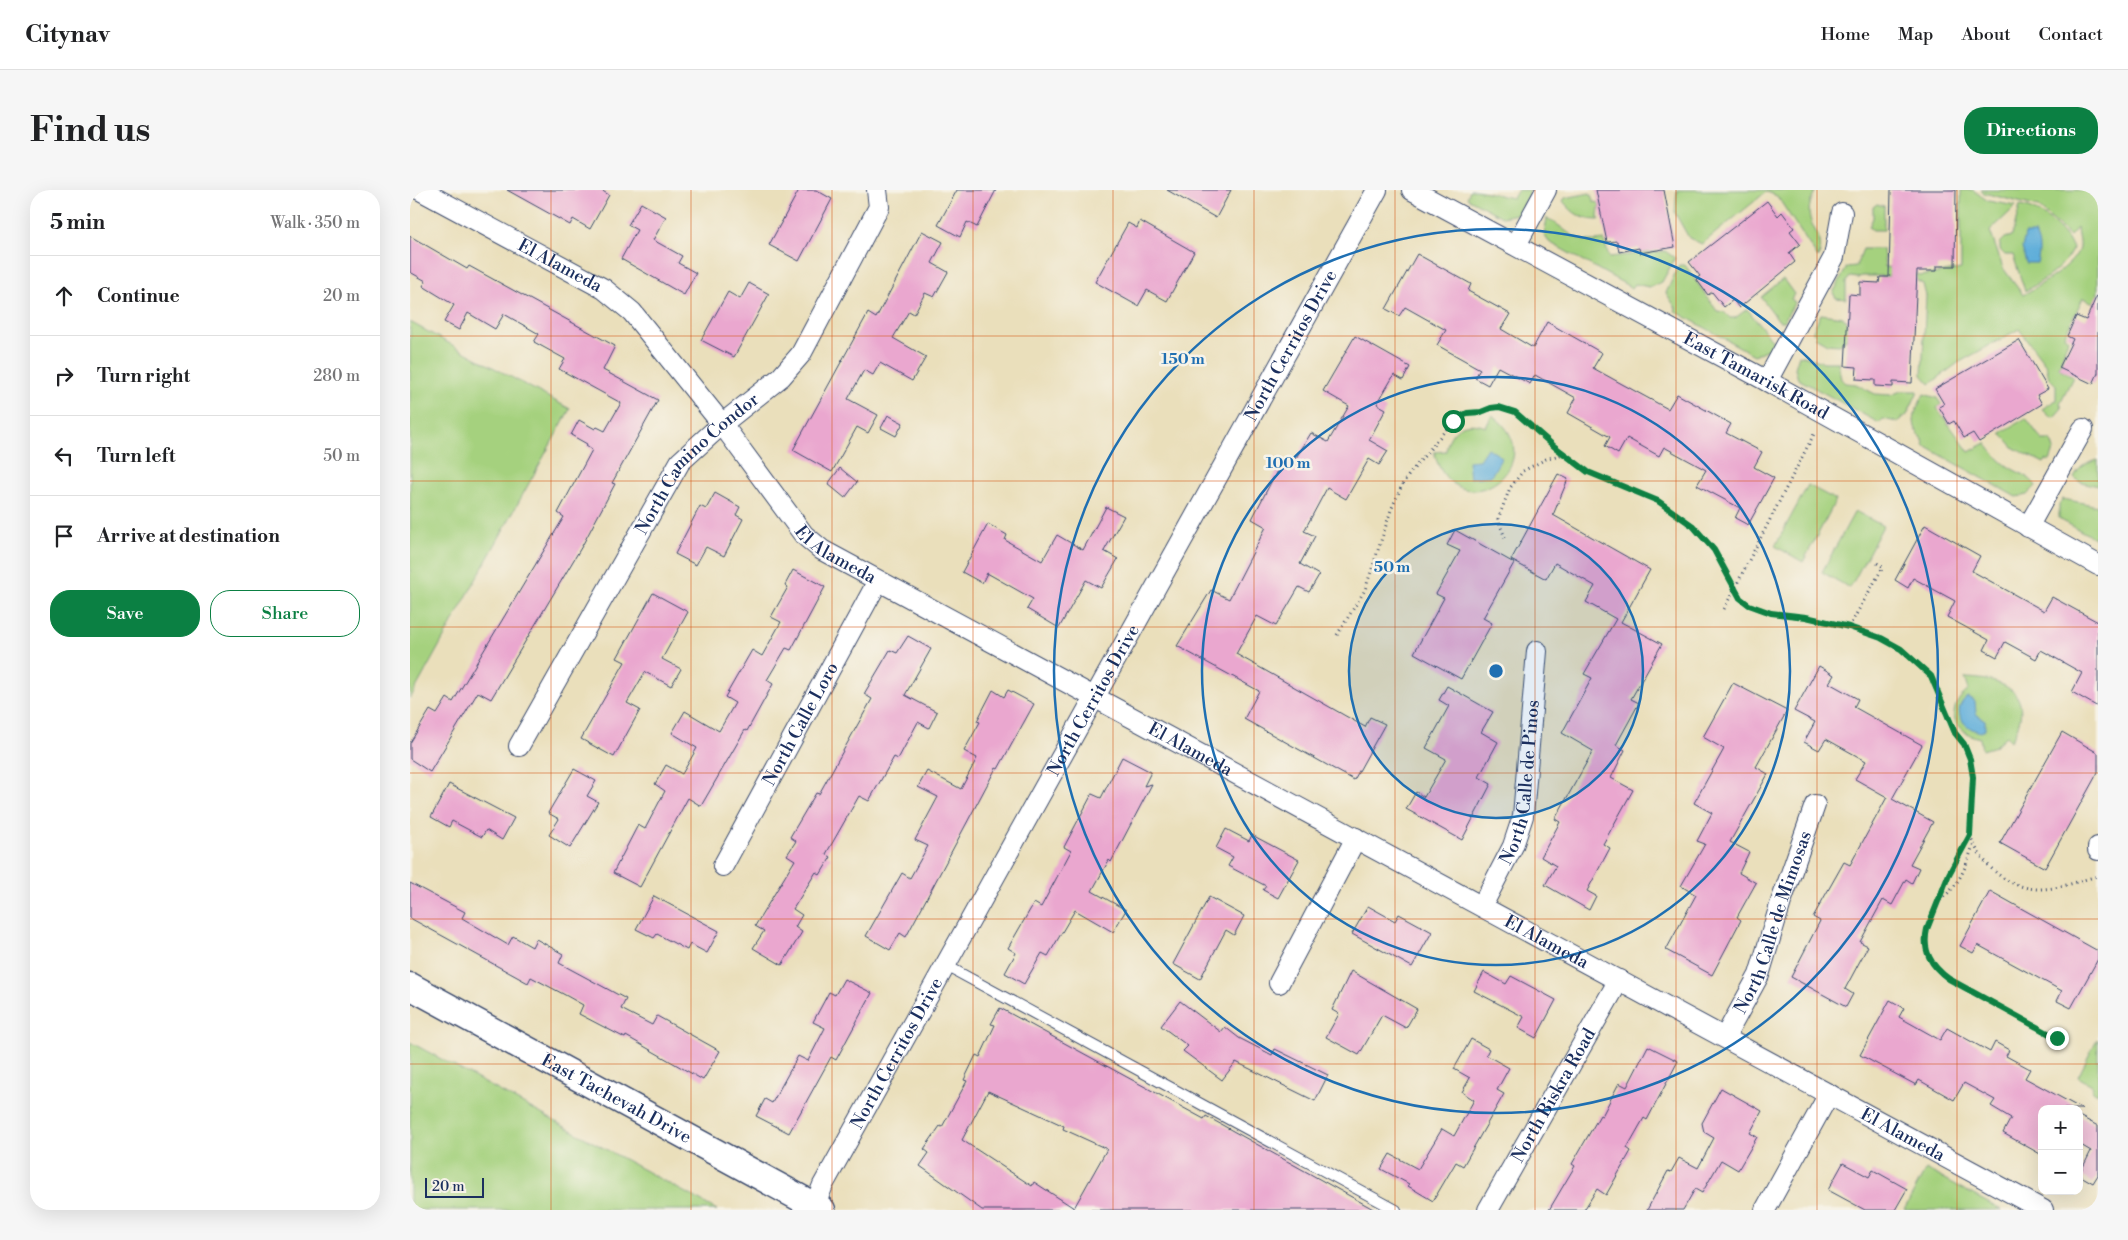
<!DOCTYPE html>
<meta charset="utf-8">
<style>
:root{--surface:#fff;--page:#f6f6f6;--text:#202124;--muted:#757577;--line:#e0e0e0;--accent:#0b8043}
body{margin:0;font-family:"Libre Bodoni",serif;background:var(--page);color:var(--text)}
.controls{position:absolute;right:15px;bottom:15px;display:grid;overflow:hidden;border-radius:10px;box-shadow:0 5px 20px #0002}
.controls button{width:45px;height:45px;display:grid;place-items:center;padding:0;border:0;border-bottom:1px solid var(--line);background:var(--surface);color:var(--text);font:25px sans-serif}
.scale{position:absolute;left:15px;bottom:12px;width:59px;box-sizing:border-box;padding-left:5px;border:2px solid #1b2f5e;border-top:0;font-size:14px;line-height:18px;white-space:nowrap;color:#1b2f5e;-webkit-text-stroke:4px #f7f3e8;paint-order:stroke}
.stop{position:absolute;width:15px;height:15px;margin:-11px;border:4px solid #0b8043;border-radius:50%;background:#fff}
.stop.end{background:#0b8043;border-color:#fff;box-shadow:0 1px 5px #0008}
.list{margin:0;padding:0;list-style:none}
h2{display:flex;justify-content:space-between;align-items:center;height:65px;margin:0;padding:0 20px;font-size:21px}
h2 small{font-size:16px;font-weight:400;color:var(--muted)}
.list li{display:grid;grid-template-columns:32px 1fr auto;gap:15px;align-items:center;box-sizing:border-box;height:80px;padding:0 20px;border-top:1px solid var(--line)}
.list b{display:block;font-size:19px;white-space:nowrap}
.list em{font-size:16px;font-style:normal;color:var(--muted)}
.actions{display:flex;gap:10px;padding:15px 20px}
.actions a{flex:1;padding:11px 0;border:1px solid var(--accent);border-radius:20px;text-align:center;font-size:18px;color:var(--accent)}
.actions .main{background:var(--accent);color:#fff}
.icon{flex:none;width:28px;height:28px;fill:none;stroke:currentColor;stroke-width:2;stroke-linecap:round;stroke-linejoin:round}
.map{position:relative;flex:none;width:1688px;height:1020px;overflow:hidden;border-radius:20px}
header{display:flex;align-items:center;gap:30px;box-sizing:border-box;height:70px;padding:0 25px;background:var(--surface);border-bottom:1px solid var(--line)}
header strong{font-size:24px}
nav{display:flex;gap:28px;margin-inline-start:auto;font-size:18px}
.intro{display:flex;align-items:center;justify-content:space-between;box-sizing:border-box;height:120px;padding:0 30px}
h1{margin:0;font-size:35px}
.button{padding:12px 22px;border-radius:20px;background:var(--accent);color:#fff;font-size:18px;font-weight:700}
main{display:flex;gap:30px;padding:0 30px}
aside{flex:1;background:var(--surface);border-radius:20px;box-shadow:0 5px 20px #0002}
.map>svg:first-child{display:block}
</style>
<header>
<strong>Citynav</strong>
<nav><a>Home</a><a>Map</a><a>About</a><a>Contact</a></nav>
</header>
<div class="intro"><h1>Find us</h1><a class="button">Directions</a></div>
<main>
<aside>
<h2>5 min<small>Walk · 350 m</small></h2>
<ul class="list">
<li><svg class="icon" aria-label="ahead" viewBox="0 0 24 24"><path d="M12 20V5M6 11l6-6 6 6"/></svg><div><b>Continue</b></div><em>20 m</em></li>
<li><svg class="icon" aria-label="right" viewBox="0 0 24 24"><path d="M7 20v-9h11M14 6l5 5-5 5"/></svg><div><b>Turn right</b></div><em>280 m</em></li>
<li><svg class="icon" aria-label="left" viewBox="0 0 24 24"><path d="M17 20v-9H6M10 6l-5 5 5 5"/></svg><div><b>Turn left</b></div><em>50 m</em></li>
<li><svg class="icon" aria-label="arrive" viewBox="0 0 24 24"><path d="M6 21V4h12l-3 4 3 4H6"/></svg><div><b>Arrive at destination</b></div></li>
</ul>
<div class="actions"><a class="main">Save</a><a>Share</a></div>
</aside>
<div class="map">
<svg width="1688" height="1020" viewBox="0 0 1688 1020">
<rect width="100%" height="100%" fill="#f7f3e8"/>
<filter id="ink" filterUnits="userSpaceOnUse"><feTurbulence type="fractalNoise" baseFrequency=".02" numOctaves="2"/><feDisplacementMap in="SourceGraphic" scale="10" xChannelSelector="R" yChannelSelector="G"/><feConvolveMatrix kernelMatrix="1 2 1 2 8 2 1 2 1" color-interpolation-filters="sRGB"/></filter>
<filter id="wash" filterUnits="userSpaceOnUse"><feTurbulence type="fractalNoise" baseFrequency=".0096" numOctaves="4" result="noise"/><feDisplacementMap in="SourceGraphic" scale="20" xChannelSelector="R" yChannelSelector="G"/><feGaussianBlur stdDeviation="1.12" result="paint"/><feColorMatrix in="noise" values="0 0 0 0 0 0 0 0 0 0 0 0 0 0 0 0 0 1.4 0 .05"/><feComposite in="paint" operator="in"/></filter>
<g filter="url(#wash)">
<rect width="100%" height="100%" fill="#eadfbb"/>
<!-- green -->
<path fill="#a5d17e" stroke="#60806e" d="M1060 0C1076 0 1088 6 1103 8L1108 0H1121L1107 24 1092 27 1057 8Z
M1267 0H1406C1385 37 1420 40 1408 68L1367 6 1356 2 1292 54 1279 48 1265 23Z
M1551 0H1563L1578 11 1606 16 1580 41 1593 78 1613 105C1628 96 1665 76 1669 58 1670 52 1667 44 1667 38L1660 46 1628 17 1574 3 1571 0H1688V115L1673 108 1654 146 1658 149 1649 178 1663 187 1650 213 1652 218 1644 227 1639 226 1632 219 1646 210V195L1639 188 1636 175 1609 139 1548 173 1520 194 1512 185 1516 106 1513 94 1498 86H1451L1448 88 1440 87 1436 92V109L1426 108 1423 103 1437 77 1446 76 1453 59H1473L1475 77 1500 80 1511 86 1551 79Z
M1180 3 1184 12 1190 13 1188 25 1189 30C1173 30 1163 24 1153 11L1155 8Z
M1467 14 1474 16V40H1463L1459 37 1463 28V17Z
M1610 16C1631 19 1653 39 1663 58 1654 78 1633 91 1615 101L1603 65H1595L1590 60V53L1595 48 1602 46Z
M1137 28C1162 42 1163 55 1194 50L1199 67 1255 61 1265 68 1252 92 1239 97 1225 94 1222 98 1139 52 1134 45Z
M1269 75H1275L1307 121 1314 122 1320 128H1325L1337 119 1363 151 1358 159 1344 165 1265 121 1266 118 1256 103Z
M1373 89 1384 104 1381 109 1385 112 1374 131H1369L1351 107Z
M1411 124 1433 127 1435 130 1449 132 1448 149H1436L1429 155 1417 154 1405 147 1406 144 1402 142Z
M0 132 160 219 0 509Z
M1389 165 1414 172H1428L1431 189 1435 193 1446 194 1465 204 1481 205 1491 201H1508L1497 225 1487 232 1473 229 1469 233 1388 189 1385 178Z
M1514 204 1527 208 1531 214 1527 218 1559 262 1576 253C1583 263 1589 270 1599 277 1608 283 1620 286 1626 296L1617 305 1606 307 1513 255 1514 252C1498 233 1504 224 1514 204Z
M1082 225C1148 273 1045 345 1024 262L1036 261C1039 239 1054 229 1076 237Z
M1616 228 1632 250H1641L1644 260 1640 271 1636 270 1634 273 1604 258 1591 243Z
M1688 270V296L1668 291 1664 287C1670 276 1676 273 1688 270Z
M1398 295 1426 310 1393 372 1365 356Z
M1653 309 1688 316V350L1649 329V314Z
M1445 321 1473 336 1440 398 1412 382Z
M1555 488C1600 489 1626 506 1601 551L1596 546 1585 556 1572 560 1570 548C1541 542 1535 517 1559 500Z
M1687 849 1688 850V904L1682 901V895L1668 887Z
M0 852 307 1020H0Z
M1516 979 1591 1020H1494Z"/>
<!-- water -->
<path fill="#60afda" stroke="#3e6f9c" d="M1615 44H1625C1630 54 1630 62 1627 73H1616L1612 58Z
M1077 258 1092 267 1081 286 1060 288 1058 271 1069 270Z
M1557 507 1565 511 1566 524 1575 530V539L1571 542C1554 539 1540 521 1557 507Z"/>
<g id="blocks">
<!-- building -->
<path fill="#eaa7cf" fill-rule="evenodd" d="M97 0H191L199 5 180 39 163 29 160 35Z
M389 0H406L422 9 389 71 359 55Z
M547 0H586L567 37 557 32 550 47 528 35Z
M757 0H821L806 28Z
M1186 0H1254L1265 57 1230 63 1229 58 1209 62 1207 51 1197 52Z
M1481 0H1546L1545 76H1527V81H1507L1502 193 1483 192V197L1465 196V190L1446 189 1447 177 1435 176 1439 104 1450 105V92L1469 93 1470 87H1479Z
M1357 11 1368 26 1372 22 1384 38 1380 41 1390 54 1379 63 1385 72 1329 118 1323 110 1314 117 1302 102 1298 105 1286 89 1290 86 1279 72Z
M231 13 256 27 243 50 272 66 268 73 286 83 274 105 211 69 227 40 218 35Z
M730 31 784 62 757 111 737 100 728 116 685 92 718 33 727 38Z
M512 41 533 52 522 73 538 82 524 107 515 103 504 124 499 121 483 148 516 167 502 191 470 173 463 185 454 180 438 209 468 225 458 243 447 237 422 282 383 260 458 123 466 128Z
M0 46 57 79 59 76 205 156 193 180 248 210 202 293 205 294 172 356 81 509 68 502 20 582 0 569V553L20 520 27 524 37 508 43 512 154 327 148 323 182 260 176 256 177 254 161 245 169 230 185 239 187 237 195 241 211 213 149 179 155 169 124 152 129 144 94 124 85 139 58 123 49 140 34 132 44 115 13 96 16 91 0 82Z
M1007 64 1061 94 1058 101 1100 124 1091 139 1123 158 1137 132 1192 163 1183 178 1212 194 1258 219 1267 204 1321 234 1316 243 1352 262 1344 277 1364 288 1338 335 1325 328 1330 318 1287 295 1296 280 1254 257 1249 266 1217 248 1208 264 1195 256 1200 247 1158 223 1166 208 1125 185 1120 194 1088 177 1078 195 1065 188 1070 179 1027 155 1036 140 995 117 989 126 976 119Z
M339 93 359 104 324 167 291 150 318 102 330 109Z
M1688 103V183L1683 194 1649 178 1663 149 1657 146 1666 126 1676 130Z
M945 146 1000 177 993 190 984 185 967 214 976 219 959 250 978 261 969 275 959 269 936 309 917 298 894 341 905 346 890 374 909 385 899 402 889 397 866 436 847 426 826 464 955 537 960 527 975 534 944 590 834 529 849 501 767 456 801 400 819 409 856 337 842 329 871 273 880 278 901 243 918 252 939 216 913 201Z
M1609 150 1638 199 1627 205 1632 214 1569 252 1563 243 1554 248 1544 231 1539 234 1529 217 1534 214 1525 199Z
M478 225 493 233 486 246 471 238Z
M430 278 447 292 435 308 418 294Z
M1148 284 1158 289 1143 325 1240 380 1211 432 1252 454 1221 509 1229 513 1206 555 1215 560 1201 588 1223 600 1193 654 1200 658 1177 701 1186 706 1179 720 1135 695 1146 676 1131 667 1150 632 1145 629 1183 561 1152 543 1182 488 1174 484 1206 429 1176 412 1185 396 1145 373 1136 389 1101 370Z
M305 303 330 317 326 325 333 329 314 366 296 357 286 375 265 364 290 316 296 319Z
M696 317 714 326 694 361 708 369 691 398 676 390 649 438 617 419 623 409 577 383 572 393 552 382 578 334 597 345 595 350 632 371 647 345 673 360Z
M1515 335 1570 366 1562 381 1634 421 1642 407 1688 432V517L1662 502 1672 483 1631 460 1626 469 1595 452 1587 467 1574 460 1579 450 1537 427 1545 411 1503 388 1498 398 1485 390Z
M1045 340 1104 373 1073 428 1082 433 1051 489 1004 463 1034 408 1026 404 1050 361 1037 355Z
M383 380 415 397 381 460 376 458 357 490 363 494 337 541 335 540 291 616 278 608 230 697 203 683 228 635 235 639 255 601 245 594 256 575 272 584 287 558 262 543 275 521 309 541 325 513 315 507 342 460 352 466 371 432 361 427 378 397 375 395Z
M243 403 278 422 252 469 271 479 261 496 235 482 217 513 230 520 204 567 171 549 215 472 207 468Z
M498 446 521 459 495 505 527 522 519 538 508 532 488 569 484 567 459 611 449 606 416 664 421 667 410 685 406 682 383 719 392 725 385 737 392 742 372 775 343 758 354 741 345 736 385 670 377 665 386 651 380 647 406 603 409 604 462 509 454 504 480 460 487 463Z
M1409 476 1424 485 1419 493 1448 509 1444 517 1512 555 1482 609 1523 632 1500 674 1509 678 1502 693 1496 689 1482 715 1473 710 1450 752 1458 756 1435 799 1443 804 1436 817 1381 787 1410 731 1403 727 1434 672 1440 675 1477 607 1445 589 1456 571 1416 549 1409 560 1394 552 1405 532 1384 521Z
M1323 493 1377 521 1346 577 1358 584 1320 652 1339 662 1329 683 1346 693 1327 727 1331 730 1302 785 1256 760 1286 705 1271 696 1295 654 1287 651 1302 623 1284 613 1314 559 1293 547Z
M1037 496 1083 522 1071 542 1088 552 1069 587 1081 594 1052 650 996 619 1006 602 1014 607 1036 569 1016 558 1039 516 1029 510Z
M583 500 594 507 598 500 624 514 588 579 586 578 496 747 490 743 480 760 456 746 492 683 500 688 518 656 505 650 528 607 508 597 517 581 551 599 567 568 554 561 570 532 567 531Z
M1652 542 1688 563V582L1635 678 1590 653Z
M712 567 741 582 734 596 742 594 701 672 699 670 682 701 716 720 703 742 665 720 638 766 632 763 614 794 595 783 606 763 598 758 624 713 631 717 661 661 654 657 682 604 691 608Z
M164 579 186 591 177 606 188 612 160 658 139 645 149 629 138 623Z
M39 594 104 628 92 650 76 640 72 647 42 631 39 637 21 627Z
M816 639 839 651 842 645 889 670 868 708 853 700 856 696 818 676 823 667 806 658Z
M0 693 55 722 52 728 98 755 103 746 122 757 126 749 153 764 149 773 216 809 211 819 242 835 247 826 310 861 293 890 216 846 215 848 169 824 173 815 157 806 121 787 118 793 0 728Z
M1580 701 1688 761V769L1661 818 1647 811 1652 801 1568 755 1563 763 1550 756Z
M244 706 309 741 297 763 280 754 277 760 247 744 244 748 226 739Z
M799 707 834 726 824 745 816 740 790 789 763 774Z
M958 716 985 731 989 724 1022 742 1002 777 942 744Z
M941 781 1007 819 996 838 972 825 949 865 916 847 929 824 922 820Z
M1074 782 1096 794 1101 786 1146 810 1126 848 1108 838 1114 827 1064 801Z
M434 789 462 803 426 870 421 867 379 943 346 926 355 909 362 913 388 866 398 871 415 838 403 832 419 802 425 805Z
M1480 810 1494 818 1489 827 1530 850 1537 838 1580 862 1585 852 1599 860 1596 866 1620 879 1615 888 1672 919H1632V965L1593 943 1601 928 1581 916 1585 910 1554 893 1544 910 1509 890 1506 895 1450 865Z
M770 811 811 842 815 837 829 848 862 865 865 859 918 885 905 911 826 872 812 890 773 861 778 856 751 836Z
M590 818 794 929 796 926 965 1020H572L510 976 519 963 514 959 530 936 532 937 557 891 554 890 566 865 570 867 585 835 581 834ZM578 901 654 936 653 939 697 959 664 1018 624 992 622 996 552 950Z
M1061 849 1079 859 1076 865 1099 878 1087 900 1094 904 1053 976 1046 972 1023 1011 998 996 999 994 971 979 980 964 1008 979 1032 939 1044 946 1064 910 1052 902 1060 888 1044 879Z
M1238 856 1268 871 1237 930 1234 928 1217 958 1221 961 1196 1005 1187 999 1174 1020H1139L1165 976 1162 974 1190 925 1192 926 1209 893 1217 897Z
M1311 898 1352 921 1340 943 1347 947 1328 980 1311 970 1292 1003 1285 999 1273 1020H1237L1258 981 1261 982 1269 968 1288 978 1304 948 1294 942 1292 933Z
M1669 926 1688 936V985L1683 993 1669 985 1681 961 1669 954Z
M1433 973 1459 987 1463 980 1497 999 1485 1020H1455L1418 1000Z"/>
</g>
</g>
<g filter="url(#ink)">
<use href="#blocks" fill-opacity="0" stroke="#3a496c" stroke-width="1"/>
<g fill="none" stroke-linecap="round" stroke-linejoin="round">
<defs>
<path id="service" d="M535 775 986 1020"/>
<g id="minor">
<path id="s1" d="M10 0 194 99 222 122 312 234 394 345 412 360 1633 1020"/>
<path id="s2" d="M1002 0 1357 191 1688 375"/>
<path d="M1106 55 1136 0"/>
<path d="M1357 191 1424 67 1432 23"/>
<path d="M1618 337 1673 239"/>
<path id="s3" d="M109 556 270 272 312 234 371 187 391 164 469 17 467 0"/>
<path d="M1688 657V660"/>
<path id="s4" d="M313 676 468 391"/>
<path id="s5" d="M1072 716 1103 656 1113 626 1127 461"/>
<path d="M869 793 946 648"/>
<path id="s6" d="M1315 847 1349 785 1371 712 1405 615"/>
<path id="s7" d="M403 1020 413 995 967 0"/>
<path id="s8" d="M1078 1020 1209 790"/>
<path d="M1355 1020 1419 904"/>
</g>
<g id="tertiary">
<path id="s9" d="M0 796 412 1020"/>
</g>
</defs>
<!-- service casing -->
<use href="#service" stroke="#3a496c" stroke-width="12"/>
<!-- minor casing -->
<use href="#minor" stroke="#3a496c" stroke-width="22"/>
<!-- tertiary casing -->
<use href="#tertiary" stroke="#3a496c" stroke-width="29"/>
<!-- path -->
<path stroke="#3a496c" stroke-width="3" stroke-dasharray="1 4" stroke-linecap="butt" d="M1095 348 1088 329 1100 298 1113 281 1136 269 1153 264
M1314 419 1404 244
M1439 437 1473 377 1467 373
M927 445 955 400 981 320 993 293 1001 282 1043 231 1057 223 1071 222 1089 217 1105 222 1145 257 1178 282 1248 311 1283 336 1304 360 1330 407 1339 415 1361 423 1396 427 1439 437 1471 448 1491 459 1521 486 1545 543 1554 554 1560 569 1563 587 1560 645 1539 684 1517 739C1512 761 1521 776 1539 789L1647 848
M1560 645C1571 675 1598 700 1632 699 1650 699 1671 690 1688 686
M1530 710C1549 696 1556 677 1563 655"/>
<!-- service -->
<use href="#service" stroke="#fff" stroke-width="10"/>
<!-- minor -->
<use href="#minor" stroke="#fff" stroke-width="20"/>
<!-- tertiary -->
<use href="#tertiary" stroke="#fff" stroke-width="26"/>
</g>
</g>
<g fill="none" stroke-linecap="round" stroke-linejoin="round" filter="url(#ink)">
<!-- route -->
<path stroke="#0b8043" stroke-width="6" d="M1043 231 1057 223 1071 222 1081 218 1089 217 1105 222 1145 257 1178 282 1248 311 1283 336 1304 360 1330 408 1339 415 1361 423 1396 427 1439 437 1471 448 1491 459 1521 486 1545 543 1554 554 1560 569 1563 587 1560 645 1539 684 1517 739C1512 761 1521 776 1539 789L1647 848"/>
</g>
<!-- grid -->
<path fill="none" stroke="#d45514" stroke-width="1" stroke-opacity="0.55" d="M141 0V1020M281 0V1020M422 0V1020M563 0V1020M703 0V1020M844 0V1020M985 0V1020M1125 0V1020M1266 0V1020M1407 0V1020M1547 0V1020M0 146H1688M0 291H1688M0 437H1688M0 583H1688M0 729H1688M0 874H1688"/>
<!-- distance rings -->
<circle cx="1086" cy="481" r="147" fill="#1f6fb2" fill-opacity=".12"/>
<g fill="none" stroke="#1f6fb2" stroke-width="2.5">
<circle cx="1086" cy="481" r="147"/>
<circle cx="1086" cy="481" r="294"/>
<circle cx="1086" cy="481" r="442"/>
</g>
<g text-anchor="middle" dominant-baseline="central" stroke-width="5" stroke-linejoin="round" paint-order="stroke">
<!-- street labels -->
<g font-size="18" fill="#1b2f5e" stroke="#f7f3e8">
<text stroke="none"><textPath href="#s1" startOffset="159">El Alameda</textPath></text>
<text stroke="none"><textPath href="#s7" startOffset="988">North Cerritos Drive</textPath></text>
<text stroke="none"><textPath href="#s2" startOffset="391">East Tamarisk Road</textPath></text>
<text stroke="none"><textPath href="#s3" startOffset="336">North Camino Condor</textPath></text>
<text stroke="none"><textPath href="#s1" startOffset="564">El Alameda</textPath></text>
<text stroke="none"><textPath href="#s7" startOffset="582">North Cerritos Drive</textPath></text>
<text stroke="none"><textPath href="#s4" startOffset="162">North Calle Loro</textPath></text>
<text stroke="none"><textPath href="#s1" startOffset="969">El Alameda</textPath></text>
<text stroke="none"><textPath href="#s5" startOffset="132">North Calle de Pinos</textPath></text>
<text stroke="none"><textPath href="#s6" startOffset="125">North Calle de Mimosas</textPath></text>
<text stroke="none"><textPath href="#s1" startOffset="1374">El Alameda</textPath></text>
<text stroke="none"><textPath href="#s7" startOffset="178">North Cerritos Drive</textPath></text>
<text stroke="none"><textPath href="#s8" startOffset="132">North Biskra Road</textPath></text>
<text stroke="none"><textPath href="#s9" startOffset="235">East Tachevah Drive</textPath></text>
<text stroke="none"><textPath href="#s1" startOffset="1779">El Alameda</textPath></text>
</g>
</g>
<circle cx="1086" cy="481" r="8" fill="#1f6fb2" stroke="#f7f3e8" stroke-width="2.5"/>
<g font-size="15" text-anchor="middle" font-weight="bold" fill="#1f6fb2" stroke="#f7f3e8" stroke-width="5" stroke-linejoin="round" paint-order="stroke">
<text x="773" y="174">150 m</text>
<text x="878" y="278">100 m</text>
<text x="982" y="382">50 m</text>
</g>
</svg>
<div class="controls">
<button>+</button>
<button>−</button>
</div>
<div class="scale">20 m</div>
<div class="stop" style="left:1043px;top:231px"></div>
<div class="stop end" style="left:1647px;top:848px"></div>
</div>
</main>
